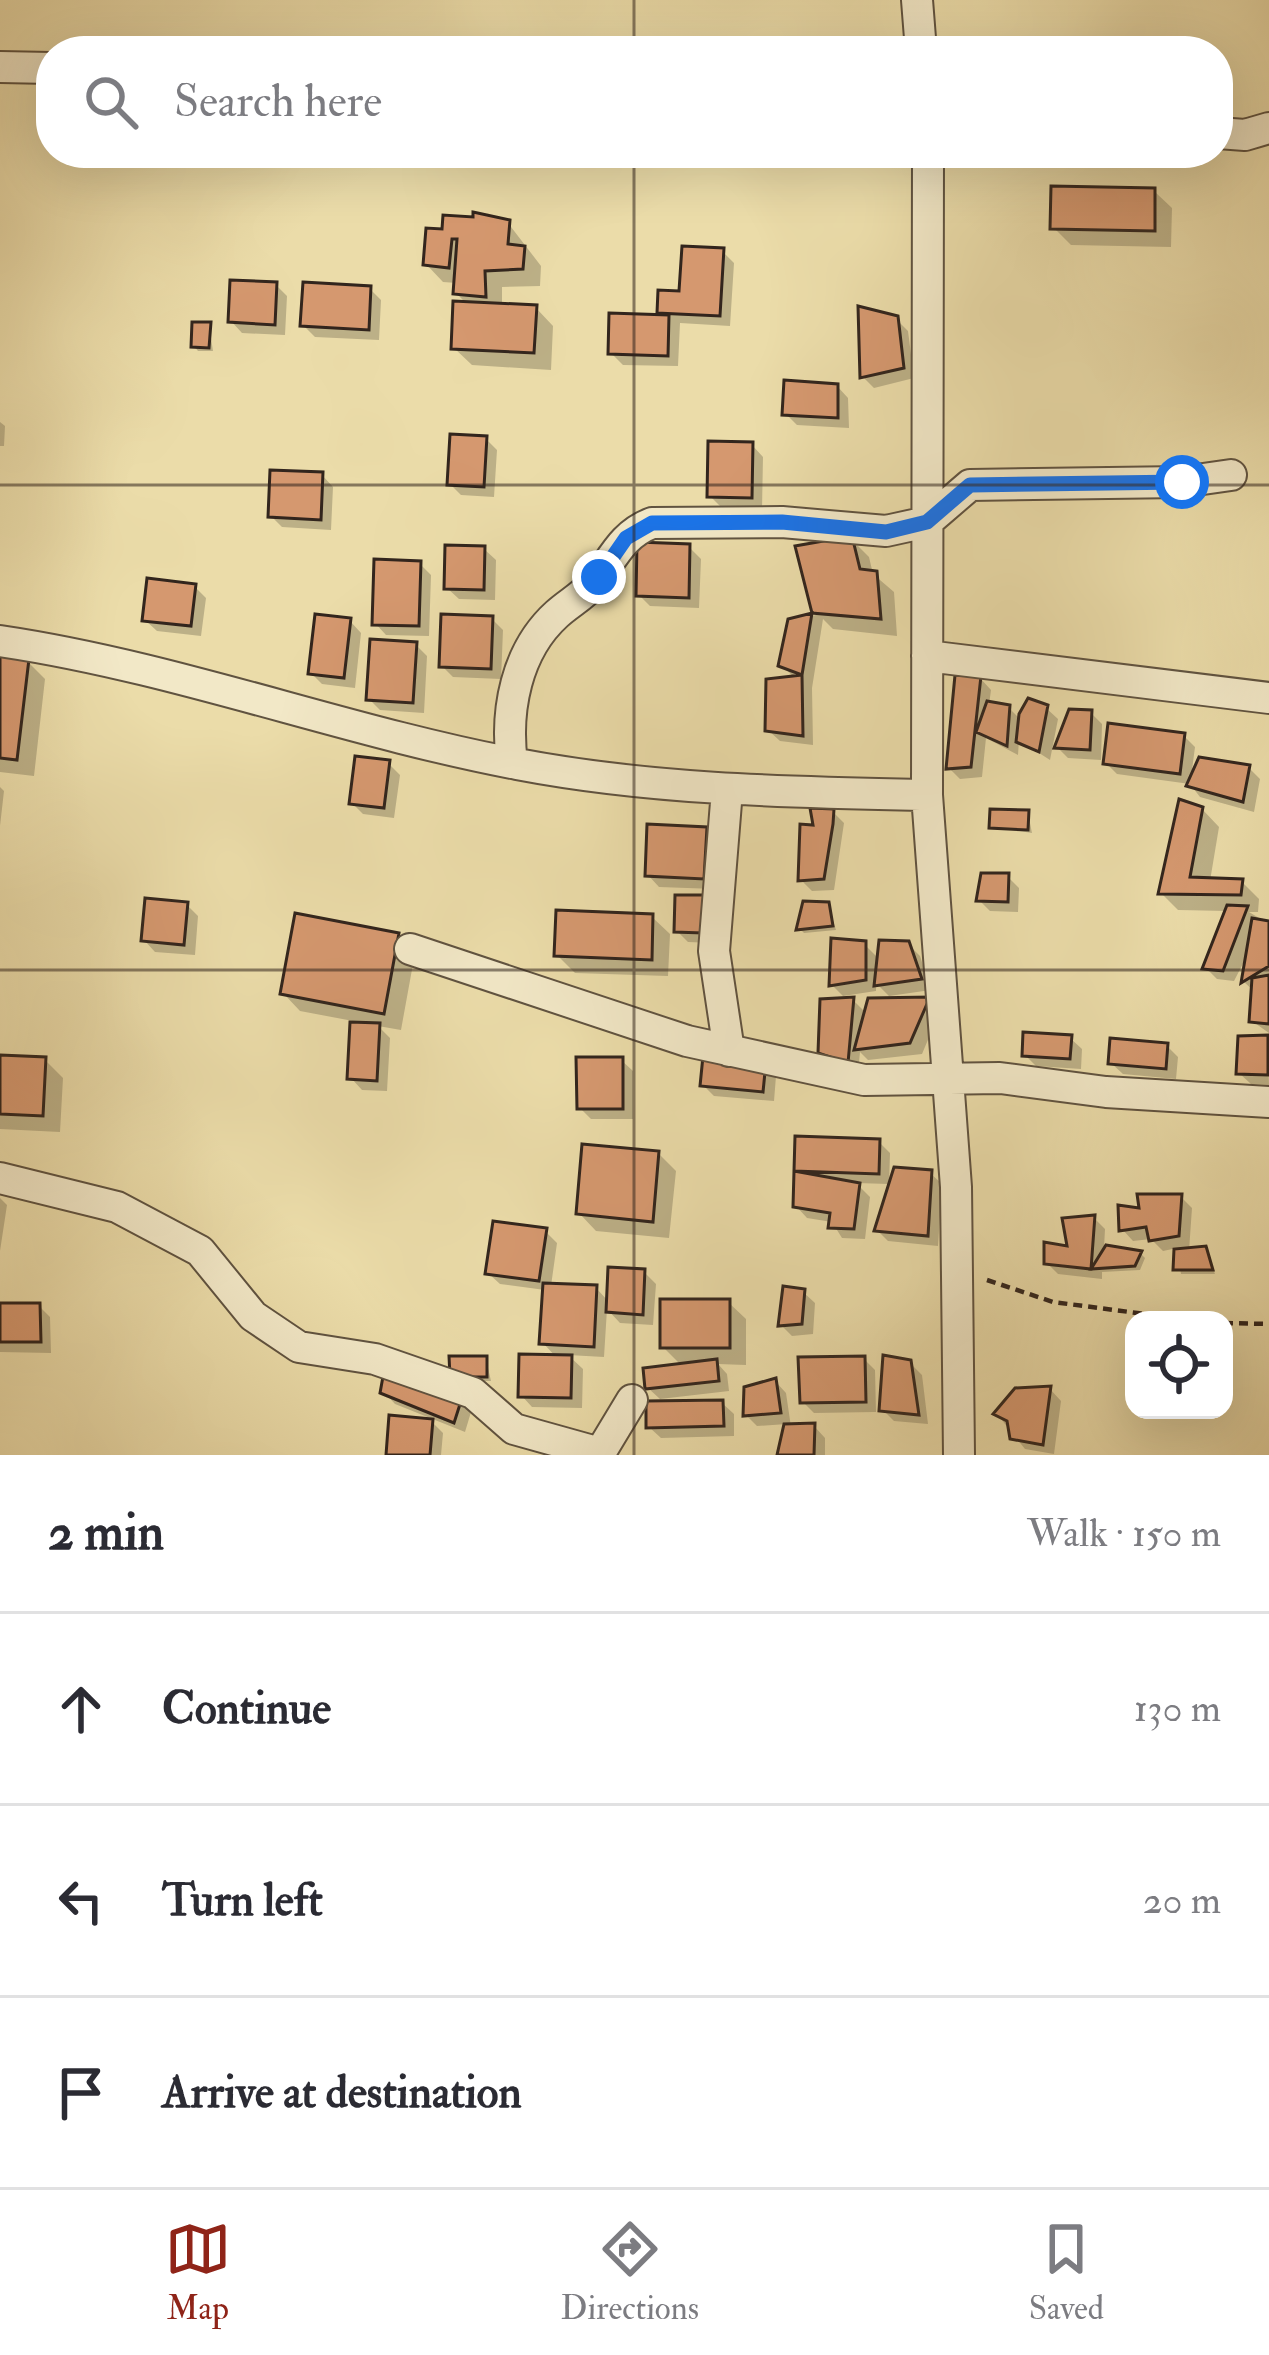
<!DOCTYPE html>
<meta charset="utf-8">
<style>
:root{--surface:#fff;--page:#f7f7f7;--text:#2b2b33;--muted:#7c7c81;--line:#e1e1e2;--accent:#8f2418}
body{margin:0;font-family:"IM FELL Double Pica",serif;background:var(--page);color:var(--text)}
.controls{position:absolute;right:36px;bottom:36px;display:grid;overflow:hidden;border-radius:24px;box-shadow:0 12px 48px #0002}
.controls button{width:108px;height:108px;display:grid;place-items:center;padding:0;border:0;border-bottom:3px solid var(--line);background:var(--surface);color:var(--text);font:60px sans-serif}
.stop{position:absolute;width:36px;height:36px;margin:-27px;border:9px solid #1a73e8;border-radius:50%;background:#fff}
.stop.end{background:#1a73e8;border-color:#fff;box-shadow:0 3px 12px #0008}
.list{margin:0;padding:0;list-style:none}
h2{display:flex;justify-content:space-between;align-items:center;height:156px;margin:0;padding:0 48px;font-size:51px}
h2 small{font-size:39px;font-weight:400;color:var(--muted)}
.list li{display:grid;grid-template-columns:78px 1fr auto;gap:36px;align-items:center;box-sizing:border-box;height:192px;padding:0 48px;border-top:3px solid var(--line)}
.list b{display:block;font-size:45px;white-space:nowrap}
.list em{font-size:39px;font-style:normal;color:var(--muted)}
.icon{flex:none;width:66px;height:66px;fill:none;stroke:currentColor;stroke-width:2;stroke-linecap:round;stroke-linejoin:round}
.map{position:relative;flex:none;width:1269px;height:1455px;overflow:hidden}
.search{position:absolute;background:var(--surface);box-shadow:0 12px 48px #0002;left:36px;right:36px;top:36px;height:132px;display:flex;align-items:center;gap:30px;box-sizing:border-box;padding:0 42px;border-radius:48px;color:var(--muted);font-size:45px}
.sheet{height:732px;background:var(--surface)}
nav{display:flex;justify-content:space-around;align-items:center;box-sizing:border-box;height:168px;border-top:3px solid var(--line);background:var(--surface);font-size:33px;color:var(--muted)}
nav a{display:grid;justify-items:center;gap:6px}
nav .on{color:var(--accent)}
.map>svg:first-child{display:block}
</style>
<div class="map">
<svg width="1269" height="1455" viewBox="0 0 1269 1455">
<rect width="100%" height="100%" fill="#ebdca9"/>
<filter id="stains"><feTurbulence type="fractalNoise" baseFrequency=".00167" numOctaves="4"/><feColorMatrix values="0 0 0 0 .2 0 0 0 0 .09 0 0 0 0 .02 0 0 0 .5 -.17"/></filter>
<radialGradient id="worn" r=".72"><stop offset=".6" stop-color="#630" stop-opacity="0"/><stop offset="1" stop-color="#630" stop-opacity=".3"/></radialGradient>
<!-- shadow -->
<path fill="#0003" d="M706 153V160L682 154 683 153Z
M1154 191 1172 208 1171 247 1071 245 1053 227Z
M508 223 541 266 540 286 502 287V306L536 308 553 326 551 370 472 365 454 348 467 304 456 293 457 283 443 282 426 264 428 231Z
M722 251 734 263 730 326 680 323 678 366 623 365 611 353 660 317 661 293 682 294Z
M276 285 287 296 285 335 242 333 231 321Z
M370 289 381 300 379 340 315 337 303 325Z
M896 319 908 331 914 378 874 388 863 377Z
M209 325 213 351H198L194 346Z
M837 386 848 398 849 428 797 425 785 413Z
M0 422 5 426 4 446H0Z
M486 439 497 450 494 497 461 495 450 484Z
M752 445 763 457 762 509 721 507 710 496Z
M322 475 333 487 331 530 282 527 271 516Z
M851 539 869 557 873 574 894 592 897 636 833 629 823 619 812 688 813 745 780 741 768 730 796 679 781 665 790 622 816 615 798 548Z
M689 547 701 559 699 608 650 606 639 595Z
M484 549 496 560 495 600 459 599 447 588Z
M420 564 431 575 429 636 386 635 375 623Z
M195 587 206 598 201 636 157 631 145 620Z
M492 619 503 630 501 679 453 677 442 666Z
M350 621 361 633 355 688 322 684 311 673Z
M416 645 427 656 424 713 380 710 369 699Z
M0 658 28 662 45 679 34 776 0 772Z
M980 678 991 690 989 705 1009 708 1020 719 1046 708 1058 719 1050 760 1019 740 1018 755 986 738 982 777 960 779 949 768Z
M1091 713 1102 724 1101 760 1068 758 1057 747Z
M1184 736 1195 747 1191 778 1249 768 1260 779 1254 812 1200 797 1190 784 1117 774 1106 763Z
M388 763 400 775 394 818 363 814 352 803Z
M0 787 4 791 0 826Z
M1202 809 1219 827 1210 881 1242 882 1259 899 1258 912H1249L1269 924V1033L1252 1021 1254 991 1244 982 1250 950 1234 981 1217 979 1206 968 1228 911 1178 910 1161 893Z
M833 812 844 823 834 890 812 891 801 880 817 828Z
M1028 813 1032 833 992 827Z
M705 830 717 841 715 889 659 887 648 875Z
M1007 876 1019 888 1018 912 990 911 979 900Z
M677 898 713 943 688 942 677 931Z
M187 905 198 916 195 955 155 952 144 940Z
M828 905 836 930 804 933 800 929Z
M652 917 670 934 668 976 575 973 557 955Z
M397 935 415 953 401 1030 378 1026 390 1038 387 1091 362 1090 351 1078 353 1021 300 1011 283 993Z
M864 944 880 960 908 944 920 956 931 990 889 996 876 983V991L843 996 832 985Z
M853 1000 867 1014 929 1000 940 1011 922 1054 868 1060 860 1052 858 1073 832 1064 821 1052Z
M1070 1038 1082 1049 1081 1069 1036 1066 1025 1055Z
M1267 1038 1269 1085 1251 1084 1239 1073Z
M1167 1046 1178 1057 1176 1079 1123 1074 1111 1063Z
M0 1058 45 1060 63 1078 60 1132 0 1129Z
M621 1060 633 1071V1119H591L580 1108Z
M764 1065 776 1076 774 1101 714 1096 703 1085Z
M798 1139 879 1142 890 1153 889 1184 856 1183 870 1197 865 1239 842 1238 832 1222 807 1218 796 1206Z
M658 1153 676 1171 669 1238 596 1231 579 1213Z
M930 1173 942 1184 938 1246 888 1241 877 1230Z
M1181 1197 1192 1208 1189 1251 1205 1249 1215 1274H1181L1177 1248 1163 1251 1151 1239 1133 1241 1122 1229 1143 1211Z
M0 1198 7 1205 0 1251Z
M1094 1218 1105 1229 1104 1248 1141 1254 1145 1258 1140 1270 1102 1272V1279L1058 1274 1047 1263 1070 1249Z
M545 1231 557 1243 551 1286 596 1288 609 1302 644 1272 656 1284 653 1325 620 1323 607 1309 604 1357 568 1355 583 1369 582 1408 532 1407 521 1395 557 1358 543 1343 545 1290 500 1284 488 1273Z
M803 1292 815 1303 813 1334 792 1336 781 1325Z
M728 1302 746 1319V1365L718 1364 727 1374 729 1391 660 1399 648 1388 682 1366 663 1347Z
M0 1306H39L50 1317 51 1353 0 1352Z
M486 1359 491 1381H458Z
M864 1359 875 1370 876 1412 814 1413 803 1402Z
M910 1363 922 1375 928 1424 894 1421 882 1409Z
M775 1381 786 1393 791 1427 814 1426 825 1438V1455H780L787 1424 757 1426 746 1415Z
M1050 1389 1061 1401 1054 1454 1025 1449 997 1414Z
M384 1392 460 1401 471 1412 465 1432 395 1404Z
M722 1403 734 1414V1436L661 1438 649 1427Z
M432 1422 443 1433 441 1455H389Z"/>
<!-- building -->
<path fill="#d5986f" stroke="#32251d" stroke-width="3" d="M1051 186 1155 188V231L1050 229Z
M473 212 510 220 508 244 525 246 523 269 485 271 486 297 453 294 457 239H452L449 268 423 265 426 228 442 229 443 215 473 217Z
M682 246 724 248 720 316 657 313 658 290 679 291Z
M230 280 277 282 275 325 228 322Z
M303 282 371 286 369 330 300 326Z
M453 301 537 305 534 353 451 349Z
M858 306 898 316 904 368 860 378Z
M609 313 669 315 668 356 608 354Z
M192 322H211L209 348 191 347Z
M784 380 838 384V418L782 415Z
M450 434 487 436 484 487 447 485Z
M708 441 753 442 752 498 707 497Z
M270 470 323 472 321 520 268 517Z
M852 536 860 569 877 571 881 619 812 613 795 546Z
M637 542 690 544 689 598 636 596Z
M445 545 485 546 484 590 444 589Z
M374 559 421 561 419 626 372 625Z
M147 578 196 584 191 626 142 621Z
M812 613 802 675 778 666 788 619Z
M315 614 351 618 344 678 308 674Z
M441 614 493 616 491 669 439 667Z
M370 639 417 642 413 703 366 700Z
M0 655 29 659 17 760 0 758Z
M802 675 803 736 765 731 766 679Z
M955 675 981 676 971 767 946 769Z
M1028 698 1048 705 1039 752 1016 742 1019 714Z
M987 701 1010 705 1007 746 976 732Z
M1069 709 1092 710 1090 750 1054 748Z
M1108 723 1185 733 1180 774 1103 764Z
M355 756 390 760 384 808 349 804Z
M1199 757 1250 765 1243 802 1186 786Z
M1179 799 1203 807 1190 877 1243 879 1241 895 1158 894Z
M810 808 834 809 833 824 824 879 798 881 800 824 813 825Z
M990 809 1029 810 1028 830 989 828Z
M647 824 707 827 704 879 645 876Z
M981 873H1009L1008 902 976 901Z
M675 895H704L703 933 674 932Z
M145 898 188 902 184 945 141 941Z
M803 901 829 902 833 926 796 930Z
M1227 905 1248 906 1223 971 1202 969Z
M556 910 653 914 652 960 554 956Z
M295 913 399 933 384 1014 280 994Z
M1252 918 1269 921V966L1241 983Z
M831 938 866 941V980L829 986Z
M879 940 909 941 922 979 874 986Z
M1269 975V1024L1249 1022 1252 978Z
M854 997 848 1063 818 1053 820 999Z
M930 997 910 1043 854 1050 868 998Z
M350 1022 380 1023 377 1081 347 1079Z
M1023 1032 1072 1035 1070 1059 1022 1056Z
M1268 1035V1075L1236 1074 1238 1036Z
M1110 1038 1168 1043 1166 1069 1108 1064Z
M0 1055 46 1057 43 1116 0 1114Z
M703 1056 766 1062 763 1092 700 1086Z
M576 1057H623V1109H577Z
M795 1136 880 1139 879 1174 794 1171Z
M582 1144 659 1151 653 1222 576 1214Z
M894 1167 932 1170 928 1236 874 1231Z
M794 1171 860 1183 854 1229 828 1228 830 1213 793 1207Z
M1137 1194H1182L1179 1236 1149 1241 1146 1227 1119 1231 1118 1205 1139 1208Z
M1095 1215 1091 1269 1044 1264V1242L1067 1246 1062 1218Z
M493 1221 547 1228 539 1281 485 1274Z
M1106 1245 1142 1251 1135 1266 1091 1269Z
M1206 1246 1213 1270H1173L1174 1249Z
M608 1267 645 1269 643 1315 606 1312Z
M543 1283 597 1285 594 1347 539 1344Z
M783 1286 805 1289 802 1324 778 1326Z
M660 1299H730V1348H660Z
M0 1303H40L41 1342H0Z
M519 1354 572 1355 571 1398 518 1397Z
M883 1355 911 1360 919 1415 879 1411Z
M449 1356H487V1377H450Z
M865 1356 866 1402 800 1403 798 1357Z
M717 1359 719 1381 645 1389 643 1368Z
M384 1371 462 1398 454 1423 380 1393Z
M776 1378 781 1413 743 1416 744 1387Z
M1051 1386 1043 1445 1010 1439 1007 1421 993 1414 1015 1388Z
M723 1400 724 1426 646 1428V1401Z
M389 1415 433 1419 430 1455H386Z
M815 1423 814 1455H777L784 1424Z"/>
<g fill="none" stroke-linecap="round" stroke-linejoin="round">
<defs>
<path id="minor" d="M917 0 921 51
M0 67 51 68
M1218 133 1245 135 1269 128
M928 153 927 795 956 1187 959 1455
M0 641C176 667 343 731 517 764 653 790 789 792 927 795
M927 656 1269 698
M512 763C505 711 516 651 557 614 569 603 583 596 594 583 613 559 621 535 652 523L782 522 886 531 927 522 970 485 1182 482 1231 475
M727 790 714 951 729 1051
M410 949 687 1041 864 1080 1000 1078 1106 1092 1269 1102
M0 1178 117 1207 200 1251 253 1316 299 1347 375 1359 473 1393 514 1429 600 1453 632 1400"/>
</defs>
<!-- minor casing -->
<use href="#minor" stroke="#605340" stroke-width="34"/>
<!-- path -->
<path stroke="#32251d" stroke-width="4.5" stroke-dasharray="9 6" stroke-linecap="butt" d="M987 1280 1053 1302 1191 1320
M1224 1323 1269 1324"/>
<!-- minor -->
<use href="#minor" stroke="#f2e8c7" stroke-width="30"/>
</g>
<g fill="none" stroke-linecap="round" stroke-linejoin="round">
<!-- route -->
<path stroke="#1a73e8" stroke-width="15" d="M599 577 626 538 652 523 782 522 886 532 927 522 970 485 1182 482"/>
</g>
<!-- grid -->
<path fill="none" stroke="#32251d" stroke-width="3" stroke-opacity="0.55" d="M634 0V51M634 153V1455M0 485H1269M0 970H1269"/>
<rect width="100%" height="100%" filter="url(#stains)"/>
<rect width="100%" height="100%" fill="url(#worn)"/>
</svg>
<div class="controls">
<button><svg class="icon" aria-label="locate" viewBox="0 0 24 24"><circle cx="12" cy="12" r="6"/><path d="M12 2v4M12 18v4M2 12h4M18 12h4"/></svg></button>
</div>
<div class="stop" style="left:1182px;top:482px"></div>
<div class="stop end" style="left:599px;top:577px"></div>
<div class="search"><svg class="icon" aria-label="search" viewBox="0 0 24 24"><circle cx="10" cy="10" r="6"/><path d="M15 15l6 6"/></svg>Search here</div>
</div>
<section class="sheet">
<h2>2 min<small>Walk · 150 m</small></h2>
<ul class="list">
<li><svg class="icon" aria-label="ahead" viewBox="0 0 24 24"><path d="M12 20V5M6 11l6-6 6 6"/></svg><div><b>Continue</b></div><em>130 m</em></li>
<li><svg class="icon" aria-label="left" viewBox="0 0 24 24"><path d="M17 20v-9H6M10 6l-5 5 5 5"/></svg><div><b>Turn left</b></div><em>20 m</em></li>
<li><svg class="icon" aria-label="arrive" viewBox="0 0 24 24"><path d="M6 21V4h12l-3 4 3 4H6"/></svg><div><b>Arrive at destination</b></div></li>
</ul>
</section>
<nav>
<a class="on"><svg class="icon" aria-label="map" viewBox="0 0 24 24"><path d="M3 6l6-2 6 2 6-2v14l-6 2-6-2-6 2zM9 4v14M15 6v14"/></svg>Map</a>
<a><svg class="icon" aria-label="directions" viewBox="0 0 24 24"><path d="M12 3l9 9-9 9-9-9zM9 14v-3h6M13 9l2 2-2 2"/></svg>Directions</a>
<a><svg class="icon" aria-label="saved" viewBox="0 0 24 24"><path d="M7 4h10v16l-5-4-5 4z"/></svg>Saved</a>
</nav>
